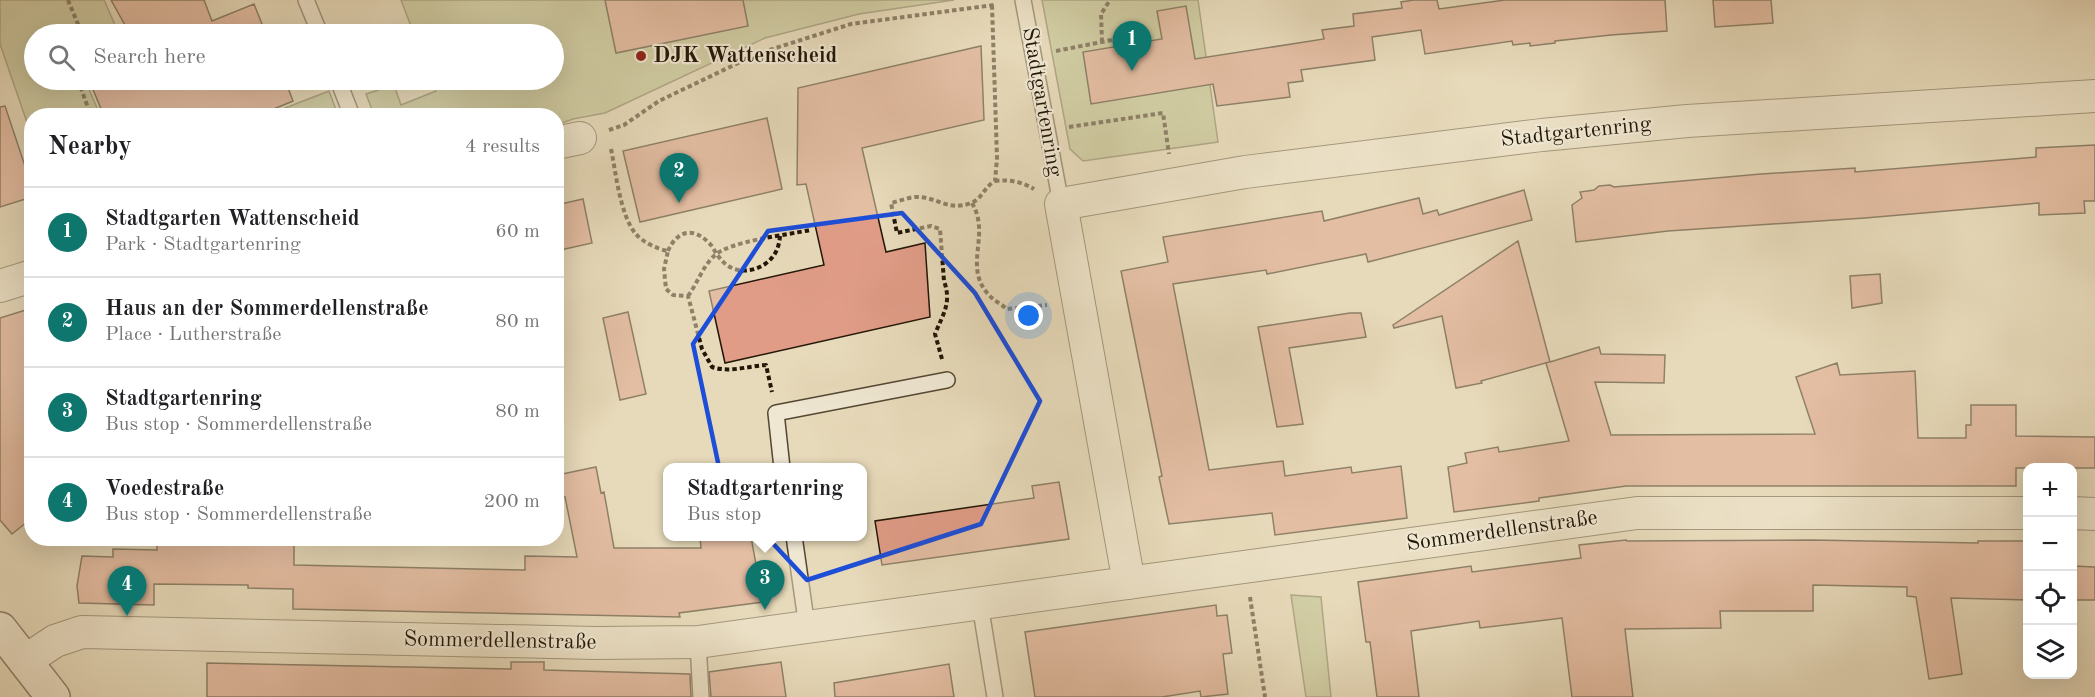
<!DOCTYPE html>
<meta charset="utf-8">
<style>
:root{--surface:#fff;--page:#f2f2f2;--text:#202124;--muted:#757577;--line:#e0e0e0;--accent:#0f766e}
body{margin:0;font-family:"Old Standard TT",serif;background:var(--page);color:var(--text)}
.controls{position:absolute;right:18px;bottom:18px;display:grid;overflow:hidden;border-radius:12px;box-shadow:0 6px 24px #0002}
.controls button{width:54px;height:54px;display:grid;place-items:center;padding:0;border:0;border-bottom:2px solid var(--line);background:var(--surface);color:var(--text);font:30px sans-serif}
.you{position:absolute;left:1029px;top:316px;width:21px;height:21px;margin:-15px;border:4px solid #fff;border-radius:50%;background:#1a73e8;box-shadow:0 0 0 9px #1a73e833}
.badge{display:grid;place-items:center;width:39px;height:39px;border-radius:50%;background:var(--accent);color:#fff;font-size:20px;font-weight:700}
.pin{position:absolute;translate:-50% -50px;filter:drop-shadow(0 2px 3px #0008)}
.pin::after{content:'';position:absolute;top:32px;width:21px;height:18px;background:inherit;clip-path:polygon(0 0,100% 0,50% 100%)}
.popup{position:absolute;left:663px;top:463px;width:204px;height:78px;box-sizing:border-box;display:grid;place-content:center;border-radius:12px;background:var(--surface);filter:drop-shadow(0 2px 4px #0005);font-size:20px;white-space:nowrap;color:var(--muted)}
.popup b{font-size:22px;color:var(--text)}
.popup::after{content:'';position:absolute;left:50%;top:100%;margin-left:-12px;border:12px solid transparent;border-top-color:var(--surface)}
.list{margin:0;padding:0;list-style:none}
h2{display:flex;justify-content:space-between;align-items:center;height:78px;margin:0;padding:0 24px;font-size:26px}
h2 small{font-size:20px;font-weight:400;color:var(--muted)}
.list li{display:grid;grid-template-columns:39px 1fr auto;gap:18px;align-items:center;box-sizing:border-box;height:90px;padding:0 24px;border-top:2px solid var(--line)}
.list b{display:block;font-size:22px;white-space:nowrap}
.list p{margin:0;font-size:20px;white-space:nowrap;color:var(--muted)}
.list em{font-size:20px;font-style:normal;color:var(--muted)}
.icon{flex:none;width:33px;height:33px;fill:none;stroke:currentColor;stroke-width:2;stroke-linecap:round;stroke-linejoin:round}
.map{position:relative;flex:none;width:2095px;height:697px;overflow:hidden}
.search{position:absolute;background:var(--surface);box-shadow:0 6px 24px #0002;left:24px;top:24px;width:540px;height:66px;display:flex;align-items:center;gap:15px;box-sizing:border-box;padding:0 21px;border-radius:33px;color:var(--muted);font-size:22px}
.panel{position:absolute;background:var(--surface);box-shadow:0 6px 24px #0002;left:24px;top:108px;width:540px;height:438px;border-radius:24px}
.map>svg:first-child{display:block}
</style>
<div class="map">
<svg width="2095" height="697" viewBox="0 0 2095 697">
<rect width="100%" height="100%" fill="#e7daba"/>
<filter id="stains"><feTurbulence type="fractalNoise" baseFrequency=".00333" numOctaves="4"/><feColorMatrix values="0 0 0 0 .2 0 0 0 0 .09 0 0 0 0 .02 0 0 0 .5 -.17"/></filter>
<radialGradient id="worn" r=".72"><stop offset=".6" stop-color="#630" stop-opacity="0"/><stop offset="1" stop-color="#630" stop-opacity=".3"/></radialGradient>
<!-- green -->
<path fill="#b8be8d" stroke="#6d6a4a" stroke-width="1.5" d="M0 0H104L119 34H34V80H85L100 115 32 116 31 134 0 44Z
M401 0H954L859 14 765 38 605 113 573 119 557 125 556 116 374 115 366 94 394 85 401 105 436 91 432 80H554V34H414Z
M1042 0H1198L1218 142 1083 161 1070 149Z
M329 91 338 115H267Z
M1291 595 1321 597 1331 697H1306Z"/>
<!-- building -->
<path fill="#e09c87" stroke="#221606" stroke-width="1.5" d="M111 0H204L212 21 254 4 266 34H130Z
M605 0H743L748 26 616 53Z
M1414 0H1437L1439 9 1505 0H1665L1667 31 1611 35 1555 41V43L1530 46V43L1513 45 1512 41 1425 54 1421 30 1372 37 1375 60 1301 70 1303 81 1288 83 1290 97 1217 106 1213 84 1091 104 1083 52 1162 39 1157 11 1186 6 1195 59 1324 39 1322 30 1354 26 1353 14 1402 8 1401 2Z
M1713 0H1771L1773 23 1715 27Z
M981 46 984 120 862 148 886 252 925 243 930 317 725 363 709 291 824 265 806 184 797 185 798 88Z
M89 80H285L293 101 257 116H104Z
M5 106 32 187V197L0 207V107Z
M767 118 782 189 640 222 623 151Z
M2095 145V201H2084L2085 213 2039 215V203L1865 218 1668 231 1576 242 1572 205 1582 198 1580 192 1594 190 1599 186 1610 185 1614 187 1761 174 1855 168V172L2036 157V148Z
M1524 190 1532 220 1368 262 1366 254 1267 274 1266 270 1173 284 1209 470 1283 461 1285 476 1351 467 1352 473 1401 466 1407 518 1275 535 1272 513 1169 524 1159 477 1162 476 1121 271 1168 262 1163 237 1322 211 1324 221 1419 198 1423 214 1437 210 1439 215Z
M583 199 592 243 556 251V205Z
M1518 241 1550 362 1599 347 1601 354 1665 355 1664 383 1595 382 1611 435 1815 434 1796 377 1837 363 1840 375 1915 371 1918 438H1966V425H1971V405H2016V436L2095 437V468H2016V486H1626L1539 498V501L1454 512 1448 467 1467 463 1465 453 1498 447 1499 452 1569 441 1546 363 1549 362 1481 381 1482 383 1456 388 1442 316 1394 328 1393 325Z
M1880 274 1882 303 1852 308 1850 276Z
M32 308V518L12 534 0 520V318Z
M628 312 646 394 620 400 603 318Z
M1350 313H1361L1366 337 1289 348 1303 424 1277 427 1258 327Z
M596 467 601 493 604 492 614 548H701L700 537H751L763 602 679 613 680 617 293 609V589L248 588V585L154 584V605L79 603 77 586 82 556 113 557V549L157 550V538H294V565L525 570V556L577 557 565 497 557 499V475Z
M1059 482 1069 539 882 565 875 521 1034 498 1032 486Z
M1626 540 1627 541 1812 540 1978 543V541H2028V600L1951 598 1962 674 1929 679 1916 597 1907 596V587L1813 585V611H1720L1721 628 1625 629 1633 697H1572L1562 618 1480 628 1479 621 1411 631 1419 697H1377L1370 642H1366L1358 582 1471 566 1472 572 1581 558 1579 545Z
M2073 566 2095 567V600H2073Z
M1216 605 1217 616 1227 615 1232 653 1223 654 1228 694 1201 697 1200 691 1162 697H1035L1025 632Z
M511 662H544V670L690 674 691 697H207V663L511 669Z
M781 662 786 697H711L709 672Z
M949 664 954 697H835L834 683Z"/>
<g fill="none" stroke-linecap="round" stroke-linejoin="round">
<defs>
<path id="lane" d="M306 0 320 34
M1023 0 1061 204
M338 80 352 116
M782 468 776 413 947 380
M794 536 807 627
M980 604 995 697
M698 642 701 697"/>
<path id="street" d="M556 143 580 138
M0 286 32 276
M2072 513 2095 514
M1129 583 1061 204 1245 172 1542 135 1687 121 2095 96
M25 661 55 641 82 632 596 643 698 642 1637 513H2028"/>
<path id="secondary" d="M0 629 53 697"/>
</defs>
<!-- lane casing -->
<use href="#lane" stroke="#534733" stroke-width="18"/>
<!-- street casing -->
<use href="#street" stroke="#534733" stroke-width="34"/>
<!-- secondary casing -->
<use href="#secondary" stroke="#221606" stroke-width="36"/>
<!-- path -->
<path stroke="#221606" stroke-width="4" stroke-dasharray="4.5 3" stroke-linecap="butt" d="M68 0 82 34
M1102 42 1101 14 1110 0
M1056 51 1132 36
M78 80 91 116
M1069 127 1163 113 1169 154
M609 130 624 125 659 101 757 54 851 24 994 5
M611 149C616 173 620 214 635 233 642 242 657 249 668 251L664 269 666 289 673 295 688 296 702 349 712 367C730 373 748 366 766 365L772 392
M995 181C1008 179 1023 182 1034 189
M972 203C991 235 963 266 988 294 993 300 1001 304 1007 309L1047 305
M668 251C676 232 692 226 708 242 713 246 715 253 719 257 730 273 750 274 765 264 775 257 779 248 780 236
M688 296C697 284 703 266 714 256 729 241 787 235 810 230
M942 359 935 334C943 314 952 303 944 281L940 229 931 226 897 233 891 203C899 201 907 198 915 197 936 196 948 212 971 203 982 199 985 186 995 181L997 158 992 5
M1250 597 1265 697"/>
<!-- lane -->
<use href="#lane" stroke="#efe7d2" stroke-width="15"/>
<!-- street -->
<use href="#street" stroke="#efe7d2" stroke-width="32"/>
<!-- secondary -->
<use href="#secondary" stroke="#efe7d2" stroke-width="33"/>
</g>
<!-- marked area -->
<path d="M0 0H2095V697H0ZM902 213 975 293 1040 401 981 524 807 580 724 491 693 344 768 231Z" fill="#e7daba" fill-opacity=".55" fill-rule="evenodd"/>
<path fill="none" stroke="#1d4ed8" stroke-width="4.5" stroke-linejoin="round" d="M902 213 975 293 1040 401 981 524 807 580 724 491 693 344 768 231Z"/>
<!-- markers -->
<circle fill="#8f2418" stroke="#efe7d2" stroke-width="2" cx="641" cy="56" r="6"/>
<g text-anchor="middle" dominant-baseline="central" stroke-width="4.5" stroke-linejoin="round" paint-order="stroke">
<!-- poi labels -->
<g font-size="22" font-weight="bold" fill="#221606" stroke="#efe7d2" text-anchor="start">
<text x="653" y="56">DJK Wattenscheid</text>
</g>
<!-- street labels -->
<g font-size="22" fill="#221606" stroke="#efe7d2">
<text transform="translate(1042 102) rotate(80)">Stadtgartenring</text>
<text transform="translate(1576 132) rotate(-6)">Stadtgartenring</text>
<text transform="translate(1502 531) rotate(-8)">Sommerdellenstraße</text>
<text transform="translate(500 641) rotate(1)">Sommerdellenstraße</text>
</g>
</g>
<rect width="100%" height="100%" filter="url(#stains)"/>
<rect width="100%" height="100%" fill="url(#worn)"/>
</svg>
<div class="controls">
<button>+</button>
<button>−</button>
<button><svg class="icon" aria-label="locate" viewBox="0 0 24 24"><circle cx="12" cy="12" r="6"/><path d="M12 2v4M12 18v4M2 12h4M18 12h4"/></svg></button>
<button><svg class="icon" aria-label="layers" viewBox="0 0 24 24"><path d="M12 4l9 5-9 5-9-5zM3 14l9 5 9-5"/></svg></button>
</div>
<div class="you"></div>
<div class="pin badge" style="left:1132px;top:71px">1</div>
<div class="pin badge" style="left:679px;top:203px">2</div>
<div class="pin badge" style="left:765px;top:610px">3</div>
<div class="popup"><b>Stadtgartenring</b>Bus stop</div>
<div class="pin badge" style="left:127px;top:616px">4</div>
<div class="search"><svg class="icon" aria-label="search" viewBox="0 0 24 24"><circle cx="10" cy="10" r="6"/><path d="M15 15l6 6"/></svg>Search here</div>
<section class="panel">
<h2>Nearby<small>4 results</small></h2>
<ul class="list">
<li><span class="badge">1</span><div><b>Stadtgarten Wattenscheid</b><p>Park · Stadtgartenring</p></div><em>60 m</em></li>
<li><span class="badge">2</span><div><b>Haus an der Sommerdellenstraße</b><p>Place · Lutherstraße</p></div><em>80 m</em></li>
<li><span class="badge">3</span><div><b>Stadtgartenring</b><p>Bus stop · Sommerdellenstraße</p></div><em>80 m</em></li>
<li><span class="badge">4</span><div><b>Voedestraße</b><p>Bus stop · Sommerdellenstraße</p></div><em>200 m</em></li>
</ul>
</section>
</div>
